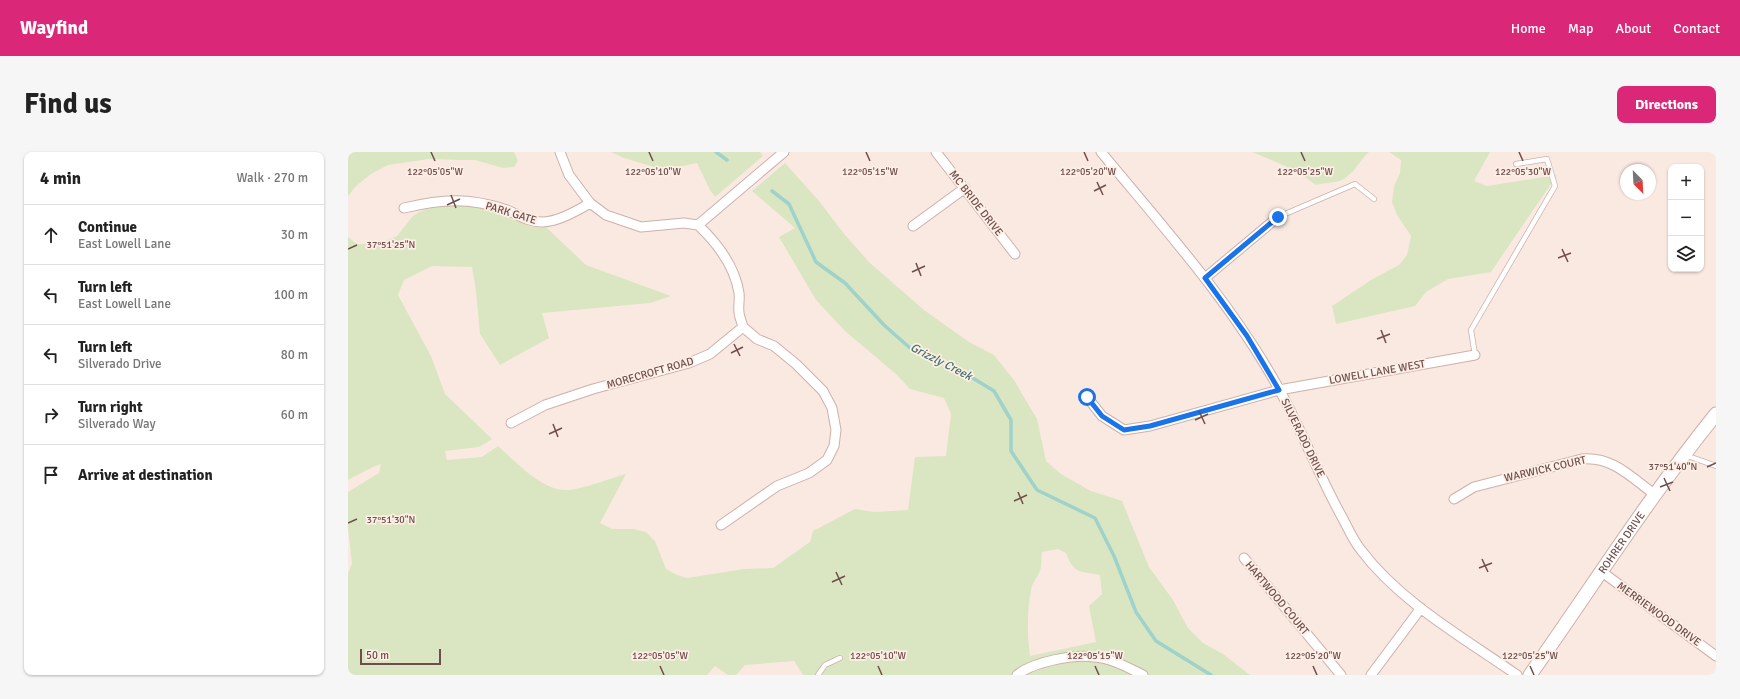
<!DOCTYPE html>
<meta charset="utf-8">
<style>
:root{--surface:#fff;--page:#f6f6f6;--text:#222;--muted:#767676;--line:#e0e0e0;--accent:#db2777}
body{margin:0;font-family:Signika,sans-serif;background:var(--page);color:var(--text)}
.controls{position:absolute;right:12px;top:12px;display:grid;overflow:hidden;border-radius:8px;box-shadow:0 1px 3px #0004}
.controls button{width:36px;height:36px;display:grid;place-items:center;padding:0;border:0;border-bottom:1px solid var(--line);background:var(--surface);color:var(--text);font:20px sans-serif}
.compass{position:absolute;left:1272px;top:12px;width:36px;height:36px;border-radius:50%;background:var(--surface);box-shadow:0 1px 3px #0004;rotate:156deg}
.scale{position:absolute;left:12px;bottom:10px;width:81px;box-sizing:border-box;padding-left:4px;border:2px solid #6f4d4a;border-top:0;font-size:11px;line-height:14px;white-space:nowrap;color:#6f4d4a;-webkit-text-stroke:3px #fdeee6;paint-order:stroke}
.stop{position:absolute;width:12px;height:12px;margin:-9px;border:3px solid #1a73e8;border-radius:50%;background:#fff}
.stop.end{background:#1a73e8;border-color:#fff;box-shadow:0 1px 4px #0008}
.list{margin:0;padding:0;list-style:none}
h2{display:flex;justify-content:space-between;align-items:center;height:52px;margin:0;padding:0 16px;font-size:17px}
h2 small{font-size:13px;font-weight:400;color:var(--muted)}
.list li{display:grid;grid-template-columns:26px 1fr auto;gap:12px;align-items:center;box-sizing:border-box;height:60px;padding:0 16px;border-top:1px solid var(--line)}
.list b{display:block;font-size:15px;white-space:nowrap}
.list p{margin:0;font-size:13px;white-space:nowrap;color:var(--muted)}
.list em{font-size:13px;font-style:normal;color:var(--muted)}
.icon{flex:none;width:22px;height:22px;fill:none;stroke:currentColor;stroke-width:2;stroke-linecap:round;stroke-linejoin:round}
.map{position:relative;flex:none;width:1368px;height:523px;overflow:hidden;border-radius:8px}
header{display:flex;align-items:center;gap:24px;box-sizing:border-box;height:56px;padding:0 20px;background:var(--accent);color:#fff}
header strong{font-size:19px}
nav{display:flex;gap:22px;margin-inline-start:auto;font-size:14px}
.intro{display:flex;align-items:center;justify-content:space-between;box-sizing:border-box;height:96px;padding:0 24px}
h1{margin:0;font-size:28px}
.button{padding:10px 18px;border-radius:8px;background:var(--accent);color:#fff;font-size:14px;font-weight:700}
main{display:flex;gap:24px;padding:0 24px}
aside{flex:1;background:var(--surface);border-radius:8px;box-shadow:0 1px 3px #0004}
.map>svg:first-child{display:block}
</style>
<header>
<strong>Wayfind</strong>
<nav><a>Home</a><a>Map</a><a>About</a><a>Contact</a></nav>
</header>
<div class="intro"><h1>Find us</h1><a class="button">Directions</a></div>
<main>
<aside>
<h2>4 min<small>Walk · 270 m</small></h2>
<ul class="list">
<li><svg class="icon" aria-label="ahead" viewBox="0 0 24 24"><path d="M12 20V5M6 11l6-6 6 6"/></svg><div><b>Continue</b><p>East Lowell Lane</p></div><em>30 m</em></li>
<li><svg class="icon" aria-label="left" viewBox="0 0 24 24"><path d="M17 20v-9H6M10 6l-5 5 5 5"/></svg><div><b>Turn left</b><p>East Lowell Lane</p></div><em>100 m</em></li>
<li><svg class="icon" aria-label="left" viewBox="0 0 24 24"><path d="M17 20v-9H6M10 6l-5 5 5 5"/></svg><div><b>Turn left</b><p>Silverado Drive</p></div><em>80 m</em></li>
<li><svg class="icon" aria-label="right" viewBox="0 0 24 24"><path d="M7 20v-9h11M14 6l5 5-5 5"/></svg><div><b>Turn right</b><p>Silverado Way</p></div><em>60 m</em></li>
<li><svg class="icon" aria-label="arrive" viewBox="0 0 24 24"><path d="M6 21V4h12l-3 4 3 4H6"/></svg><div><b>Arrive at destination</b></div></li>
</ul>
</aside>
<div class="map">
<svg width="1368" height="523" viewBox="0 0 1368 523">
<rect width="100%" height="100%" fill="#fae9e1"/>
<!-- green -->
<path fill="#dae6c1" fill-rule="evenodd" d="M0 0H166L170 9 166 15 155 16 127 8H113L81 7 40 13 23 22 8 34 0 44Z
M263 0H412L415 4 367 45 362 38 349 11 316 18 276 6Z
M904 0H1021C1011 9 1006 22 994 28 987 31 976 31 968 33L947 18Z
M1041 0H1142L1126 29 1139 34 1209 23 1143 120 1100 127 1078 140 1067 154 988 172 984 154 1023 128 1051 113 1059 103 1063 84 1049 63 1044 50 1046 34 1052 21 1053 8Z
M437 11 471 49 497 83 522 111 576 158 621 190 646 203 666 228 689 267 698 309 713 322 743 339 774 349 801 415 825 448 840 476 855 491 875 502 902 523H455L446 509 397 513 388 523H380L367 514 359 523H0V422L4 411 0 376V340L31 321 33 312 25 315 0 328V85L9 92H29L49 84 65 64 71 60 82 56 110 51 144 59 184 75 199 76 238 113 323 144 302 151 194 161 201 186 152 213 132 182 128 139 124 115 84 114 56 128 50 143 83 204 97 242 144 287 131 295 97 299 99 308 134 305 150 294C167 309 194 339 219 338 233 338 263 326 278 322L252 371 264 377H285L298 380 307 389 318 417 329 423 339 426 396 417 425 416 462 390 465 379 507 357 526 360 560 358 567 305 598 304 603 262 596 246 562 237 548 222 497 179 468 148 431 85 447 76 404 39ZM710 397 718 401C726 422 731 419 752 423L754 442 741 454 748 490 682 504C679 482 679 460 683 438 684 431 689 426 692 419 694 413 693 406 694 400Z"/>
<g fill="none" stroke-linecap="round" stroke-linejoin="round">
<!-- stream -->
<path stroke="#9ed2cb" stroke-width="3.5" d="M368 0 379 8
M424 39 441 52 468 110 497 131 536 173 562 196 605 214 646 239 663 268V299L689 338 747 366 766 404 788 460 808 489 863 523"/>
<defs>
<path id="lane" d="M930 65 1007 32 1026 47
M1127 203 1123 178 1207 34 1199 7 1168 12
M1337 303 1368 314
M470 523 477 513 492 506"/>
<path id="street" d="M212 0 221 23 242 51 258 63 293 75 336 71 350 73
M588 0 667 102
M753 0C816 76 883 150 931 237 954 279 971 324 994 365 1000 376 1005 388 1013 398 1052 450 1116 486 1169 523
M56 56C94 47 121 45 159 58 171 63 180 70 194 70 210 70 229 59 242 51
M350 73 436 0
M565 74 617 36
M857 126 930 65
M739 245 754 264 776 278 802 274 931 238 1127 203
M163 271 197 253 245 237 341 211 362 202 395 175C394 170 391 165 391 160 390 154 392 147 391 141 387 115 369 91 350 73
M1106 347 1126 335 1234 307C1264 304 1283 325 1306 342
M373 373 429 334 461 321 479 308 486 294 488 278 484 256 475 239 448 212 426 194 409 187 395 175
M896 406 993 523
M1254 420 1368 504
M669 523C685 510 725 502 746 505 763 506 779 515 795 523
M1023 523 1073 456"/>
<g id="secondary">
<path id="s1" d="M1182 523C1244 435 1301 345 1368 262"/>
</g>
</defs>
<!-- lane casing -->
<use href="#lane" stroke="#ccb1ac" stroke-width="6"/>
<!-- street casing -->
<use href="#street" stroke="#ccb1ac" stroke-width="11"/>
<!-- secondary casing -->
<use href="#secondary" stroke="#cfafa9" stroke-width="15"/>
<!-- lane -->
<use href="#lane" stroke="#fff" stroke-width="4.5"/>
<!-- street -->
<use href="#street" stroke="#fff" stroke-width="9"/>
<!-- secondary -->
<use href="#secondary" stroke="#fff" stroke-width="13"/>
</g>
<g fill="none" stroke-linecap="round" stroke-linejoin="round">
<!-- route -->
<path stroke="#1a73e8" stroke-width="5" d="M739 245 754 264 776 278 802 274 931 238 899 184 857 126 930 65"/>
</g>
<!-- ticks -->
<path fill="none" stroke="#6f4d4a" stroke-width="1.5" d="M83 0 87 9M301 0 305 9M518 0 522 9M736 0 740 9M953 0 957 9M1171 0 1175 9M749 30 755 43M746 39 758 33M103 43 108 56M99 53 112 47M0 97 9 93M1214 97 1220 110M1210 106 1223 101M568 111 573 124M564 120 577 114M1033 178 1038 191M1029 187 1042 182M386 192 392 204M383 201 395 195M851 259 857 272M847 268 860 262M205 272 210 285M201 282 214 276M1359 315 1368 311M1316 326 1322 339M1312 335 1325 330M670 340 675 352M666 349 679 343M0 371 9 367M1134 407 1140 420M1131 416 1144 411M488 420 494 433M484 430 497 424M312 514 316 523M530 514 534 523M747 514 751 523M965 514 969 523M1182 514 1186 523"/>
<g text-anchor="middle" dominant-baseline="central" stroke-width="3.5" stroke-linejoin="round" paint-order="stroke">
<!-- street labels -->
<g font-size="11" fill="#6f4d4a" stroke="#fdeee6">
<text transform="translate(628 51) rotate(52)">MC BRIDE DRIVE</text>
<text transform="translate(163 61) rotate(17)">PARK GATE</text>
<text transform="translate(1029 220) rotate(-10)">LOWELL LANE WEST</text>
<text transform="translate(302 221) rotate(-16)">MORECROFT ROAD</text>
<text transform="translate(955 286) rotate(64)">SILVERADO DRIVE</text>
<text transform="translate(1197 317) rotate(-13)">WARWICK COURT</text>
<text stroke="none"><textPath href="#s1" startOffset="161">ROHRER DRIVE</textPath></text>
<text transform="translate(929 446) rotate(50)">HARTWOOD COURT</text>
<text transform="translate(1311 462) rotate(36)">MERRIEWOOD DRIVE</text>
</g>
<!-- water labels -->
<g font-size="12" font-style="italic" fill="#40746d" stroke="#fdeee6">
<text transform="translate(593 210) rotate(27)">Grizzly Creek</text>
</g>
</g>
<g font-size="10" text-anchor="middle" fill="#6f4d4a" stroke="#fdeee6" stroke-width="3.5" stroke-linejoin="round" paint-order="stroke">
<text x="87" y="23">122°05'05"W</text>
<text x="305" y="23">122°05'10"W</text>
<text x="522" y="23">122°05'15"W</text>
<text x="740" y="23">122°05'20"W</text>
<text x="957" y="23">122°05'25"W</text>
<text x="1175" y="23">122°05'30"W</text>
<text x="43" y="96">37°51'25"N</text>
<text x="1325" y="318">37°51'40"N</text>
<text x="43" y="371">37°51'30"N</text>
<text x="312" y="507">122°05'05"W</text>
<text x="530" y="507">122°05'10"W</text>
<text x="747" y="507">122°05'15"W</text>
<text x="965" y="507">122°05'20"W</text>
<text x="1182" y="507">122°05'25"W</text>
</g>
</svg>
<div class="controls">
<button>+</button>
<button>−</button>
<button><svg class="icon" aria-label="layers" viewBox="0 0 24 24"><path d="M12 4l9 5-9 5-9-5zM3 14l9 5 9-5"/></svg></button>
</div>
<svg class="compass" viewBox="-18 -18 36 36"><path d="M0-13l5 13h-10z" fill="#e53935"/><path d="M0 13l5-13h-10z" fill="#767676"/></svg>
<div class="scale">50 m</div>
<div class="stop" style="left:739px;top:245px"></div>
<div class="stop end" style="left:930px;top:65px"></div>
</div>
</main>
